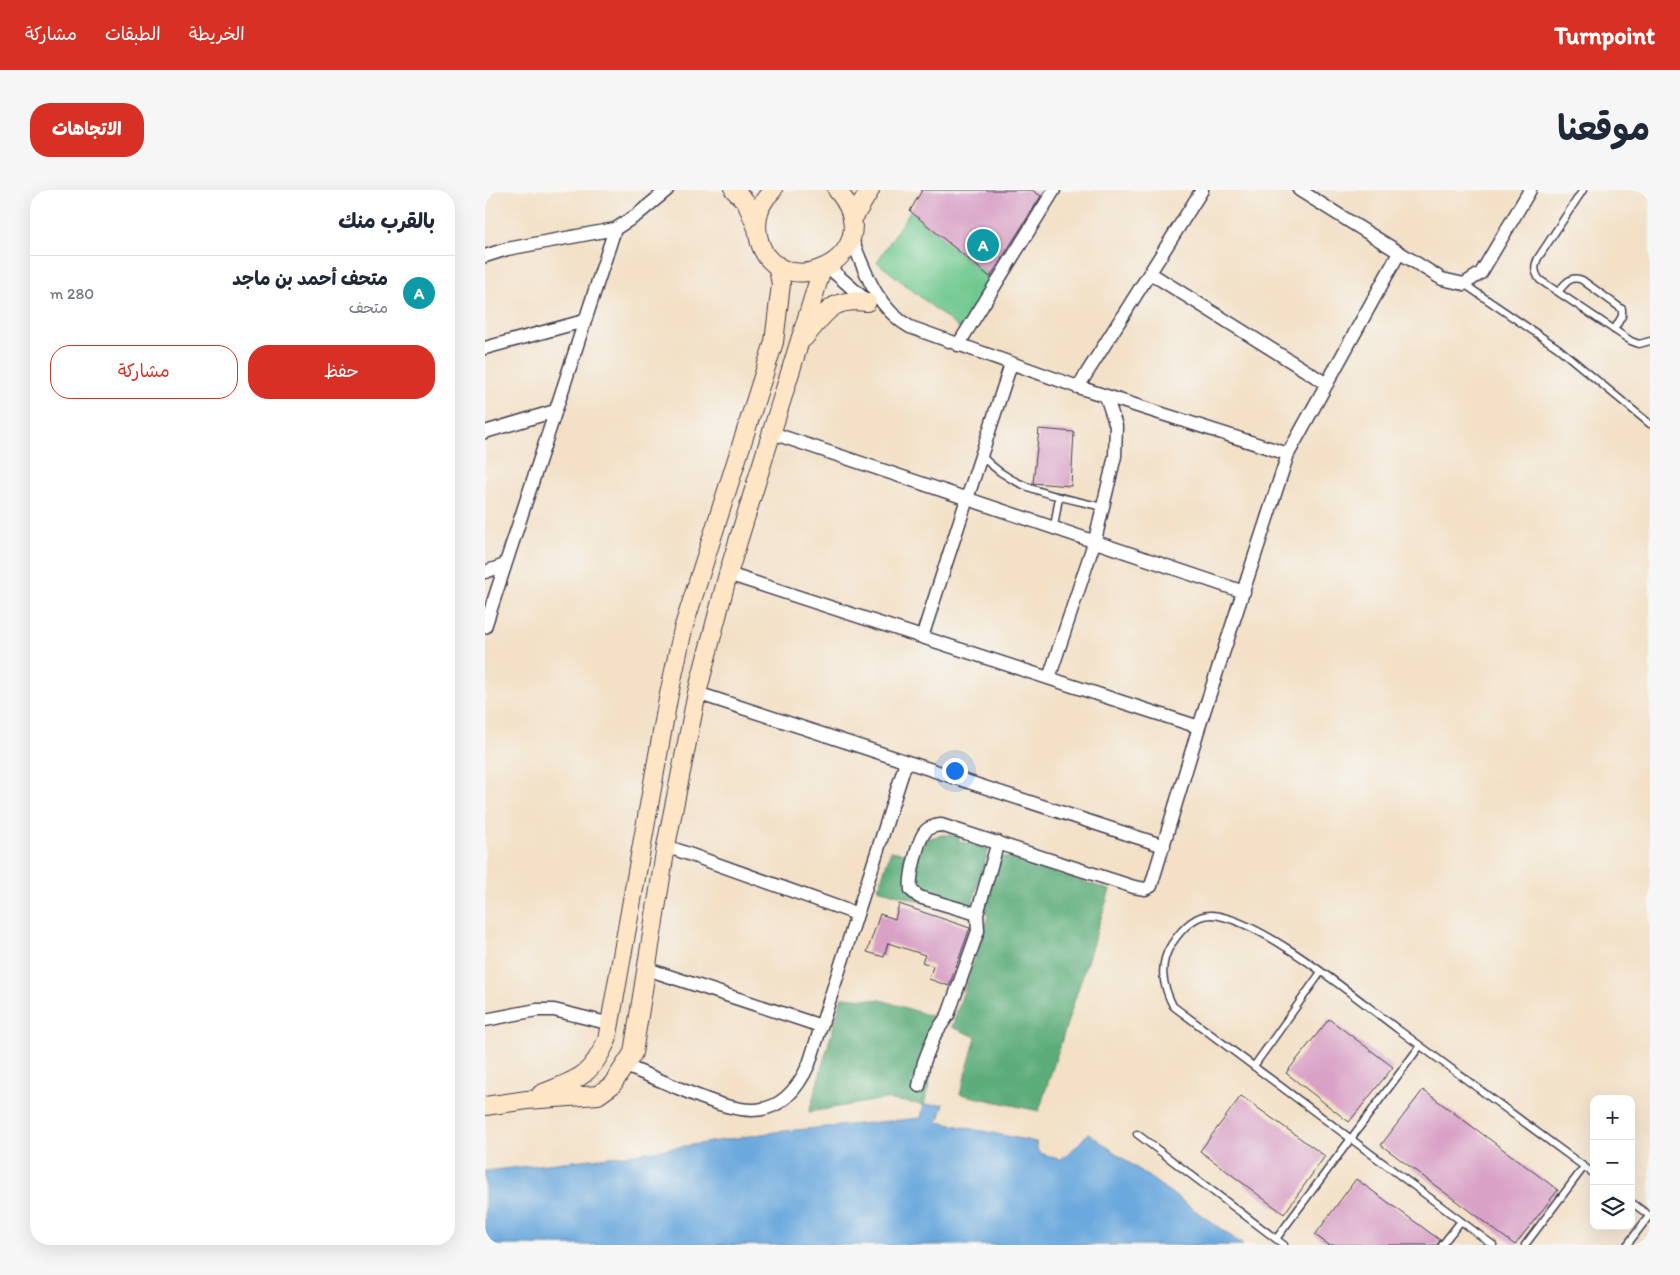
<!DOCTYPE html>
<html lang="ar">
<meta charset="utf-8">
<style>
:root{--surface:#fff;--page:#f6f6f7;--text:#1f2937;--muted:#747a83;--line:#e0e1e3;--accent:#d93025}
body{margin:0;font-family:Itim,"Playpen Sans Arabic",sans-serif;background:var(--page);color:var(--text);direction:rtl}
.controls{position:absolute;right:15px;bottom:15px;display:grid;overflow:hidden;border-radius:10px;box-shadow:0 5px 20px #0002}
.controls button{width:45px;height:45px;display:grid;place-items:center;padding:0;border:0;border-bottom:1px solid var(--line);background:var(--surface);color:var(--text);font:25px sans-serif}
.you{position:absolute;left:469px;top:580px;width:18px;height:18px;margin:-12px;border:4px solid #fff;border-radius:50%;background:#1a73e8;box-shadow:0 0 0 8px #1a73e833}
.badge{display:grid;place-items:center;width:32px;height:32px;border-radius:50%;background:var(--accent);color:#fff;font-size:16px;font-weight:700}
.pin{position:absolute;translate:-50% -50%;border:2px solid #fff;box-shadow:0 1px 5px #0006}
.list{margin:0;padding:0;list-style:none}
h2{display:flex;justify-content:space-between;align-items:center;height:65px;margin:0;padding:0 20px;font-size:21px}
h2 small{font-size:16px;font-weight:400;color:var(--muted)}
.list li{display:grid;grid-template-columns:32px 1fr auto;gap:15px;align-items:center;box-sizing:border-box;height:75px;padding:0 20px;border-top:1px solid var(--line)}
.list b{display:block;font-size:19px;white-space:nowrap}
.list p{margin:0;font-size:16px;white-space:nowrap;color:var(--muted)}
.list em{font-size:16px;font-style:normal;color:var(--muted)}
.actions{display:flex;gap:10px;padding:15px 20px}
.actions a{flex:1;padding:11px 0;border:1px solid var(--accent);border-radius:20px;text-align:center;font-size:18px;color:var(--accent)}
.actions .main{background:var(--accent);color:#fff}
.icon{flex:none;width:28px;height:28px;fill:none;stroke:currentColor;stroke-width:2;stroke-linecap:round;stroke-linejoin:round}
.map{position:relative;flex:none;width:1165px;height:1055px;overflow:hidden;direction:ltr;border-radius:20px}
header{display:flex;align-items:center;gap:30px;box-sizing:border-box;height:70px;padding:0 25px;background:var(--accent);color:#fff}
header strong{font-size:24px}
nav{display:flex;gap:28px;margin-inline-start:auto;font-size:18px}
.intro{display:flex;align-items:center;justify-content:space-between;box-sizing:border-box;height:120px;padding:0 30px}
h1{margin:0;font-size:35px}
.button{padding:12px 22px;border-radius:20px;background:var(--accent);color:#fff;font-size:18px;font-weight:700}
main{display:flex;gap:30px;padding:0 30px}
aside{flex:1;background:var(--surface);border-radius:20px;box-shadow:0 5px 20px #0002}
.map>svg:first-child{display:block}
</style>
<header>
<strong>Turnpoint</strong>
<nav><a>الخريطة</a><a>الطبقات</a><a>مشاركة</a></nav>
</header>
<div class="intro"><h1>موقعنا</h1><a class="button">الاتجاهات</a></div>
<main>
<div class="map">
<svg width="1165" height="1055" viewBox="0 0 1165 1055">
<rect width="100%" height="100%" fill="#f6f6f2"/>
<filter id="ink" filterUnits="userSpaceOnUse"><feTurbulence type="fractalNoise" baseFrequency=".02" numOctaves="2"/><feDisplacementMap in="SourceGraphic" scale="10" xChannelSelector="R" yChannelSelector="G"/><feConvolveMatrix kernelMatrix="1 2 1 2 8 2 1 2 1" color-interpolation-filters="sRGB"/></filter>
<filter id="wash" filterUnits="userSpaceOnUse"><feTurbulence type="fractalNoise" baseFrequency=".0096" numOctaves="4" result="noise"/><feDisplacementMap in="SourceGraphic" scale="20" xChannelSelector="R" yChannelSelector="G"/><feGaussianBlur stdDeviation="1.12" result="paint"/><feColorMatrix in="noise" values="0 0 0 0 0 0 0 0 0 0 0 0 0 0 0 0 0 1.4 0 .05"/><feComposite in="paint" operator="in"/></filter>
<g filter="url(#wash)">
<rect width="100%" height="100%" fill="#f3e0c6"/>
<!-- green -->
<path fill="#70c88e" stroke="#497564" d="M425 21 509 90 475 139 392 72Z"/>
<!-- forest -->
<path fill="#5cac79" stroke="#3f675a" d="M457 645H475L474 651 504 659 486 717 441 713 393 699 406 661 434 666 441 649Z
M516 666 625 700 554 921 475 904 491 847 467 837 503 726 499 718Z
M357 807 396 810 459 830 439 915 400 909 324 922Z"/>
<!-- water -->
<path fill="#6ba8dd" stroke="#46658c" d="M459 914 453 932 551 952 553 962 575 970 592 956 603 943 758 1055H0V981L142 965 290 942 436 928 439 915Z"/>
<g id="blocks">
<!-- building -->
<path fill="#d9a1c6" d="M437 0H547L556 6 505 87 425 21Z
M554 239 589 242 586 296 548 293Z
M414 714 485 738 464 796 444 789 448 776 437 772 440 765 403 753 399 767 382 762 395 724 410 729Z
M844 829 908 877 864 932 801 883Z
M938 900 1073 1000 1030 1055 896 955Z
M756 906 840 966 799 1024 715 961Z
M871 989 955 1050 952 1055H844L830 1045Z"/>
</g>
</g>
<g filter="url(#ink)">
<use href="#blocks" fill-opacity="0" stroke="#413e50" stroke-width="1"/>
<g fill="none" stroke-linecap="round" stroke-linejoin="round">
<defs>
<path id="lane" d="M1098 0 1053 68C1049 76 1049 82 1055 90L1146 151 1154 154 1165 151
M979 94 1073 158 1165 234
M1073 102C1080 94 1085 85 1097 90L1137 119V126L1129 140
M496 265C528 301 573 306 618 317
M569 337 574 307
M769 876 836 782
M652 944 799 1055
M1146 1012 1165 1026
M791 1049 935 856
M957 1055 976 1031
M1008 1055 688 816C678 796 673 776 686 755 695 741 709 724 727 725 777 729 872 809 914 840 979 888 1044 936 1109 984
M1040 1055 1099 977
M1142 1055 1164 1026"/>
<path id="street" d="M814 0 957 89 979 94 996 83 1045 0
M366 47C380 81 391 118 425 137L593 197 803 264
M0 66 22 59 130 39 152 25 182 0
M343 77 384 113
M665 83 842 194
M473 155 569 0
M0 158 99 131
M593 197 717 0
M0 242 70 221
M287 243 759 402
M0 382 20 375
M243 384 714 537
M0 437 130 39
M437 447 526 174
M564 488 610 350 630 266 631 236 621 206
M212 503 679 656
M181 656 372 724
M492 724 434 707 426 700C424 688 432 654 439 643 443 637 449 636 456 635L649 697 660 699 666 696 714 537 803 264 914 63
M162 779 336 836
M0 830 52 820H69L126 834
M141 876C162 885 184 894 205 903 257 924 296 936 324 874L421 572
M434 896 439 872 450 844 463 825 493 741 492 724 513 652"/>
<path id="secondary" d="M249 0 261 12 271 36
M288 0C275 12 270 28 273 45 287 121 411 69 352 0
M367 30 385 0
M319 148C341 123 346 107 382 112
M56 904C93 889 105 888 122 850L183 509 198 439 289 152 296 94 292 75
M0 916 42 910 113 905 127 895 148 863 181 656 212 503 243 384 337 79"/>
</defs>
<!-- lane casing -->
<use href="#lane" stroke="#413e50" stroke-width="9"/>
<!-- street casing -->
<use href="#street" stroke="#413e50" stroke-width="15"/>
<!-- secondary casing -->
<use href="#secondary" stroke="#413e50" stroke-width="20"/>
<!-- lane -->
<use href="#lane" stroke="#fff" stroke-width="6"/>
<!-- street -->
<use href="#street" stroke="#fff" stroke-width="12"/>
<!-- secondary -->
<use href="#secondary" stroke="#fde5c5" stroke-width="18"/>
</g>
</g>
</svg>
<div class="controls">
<button>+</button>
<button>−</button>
<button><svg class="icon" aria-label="layers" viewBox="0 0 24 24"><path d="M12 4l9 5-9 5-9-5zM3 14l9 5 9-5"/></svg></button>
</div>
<div class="you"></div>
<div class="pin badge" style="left:498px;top:55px;background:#0f9aa8">A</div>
</div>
<aside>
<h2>بالقرب منك<small></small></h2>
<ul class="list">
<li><span class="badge" style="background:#0f9aa8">A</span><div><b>متحف أحمد بن ماجد</b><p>متحف</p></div><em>280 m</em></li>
</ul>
<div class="actions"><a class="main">حفظ</a><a>مشاركة</a></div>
</aside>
</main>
